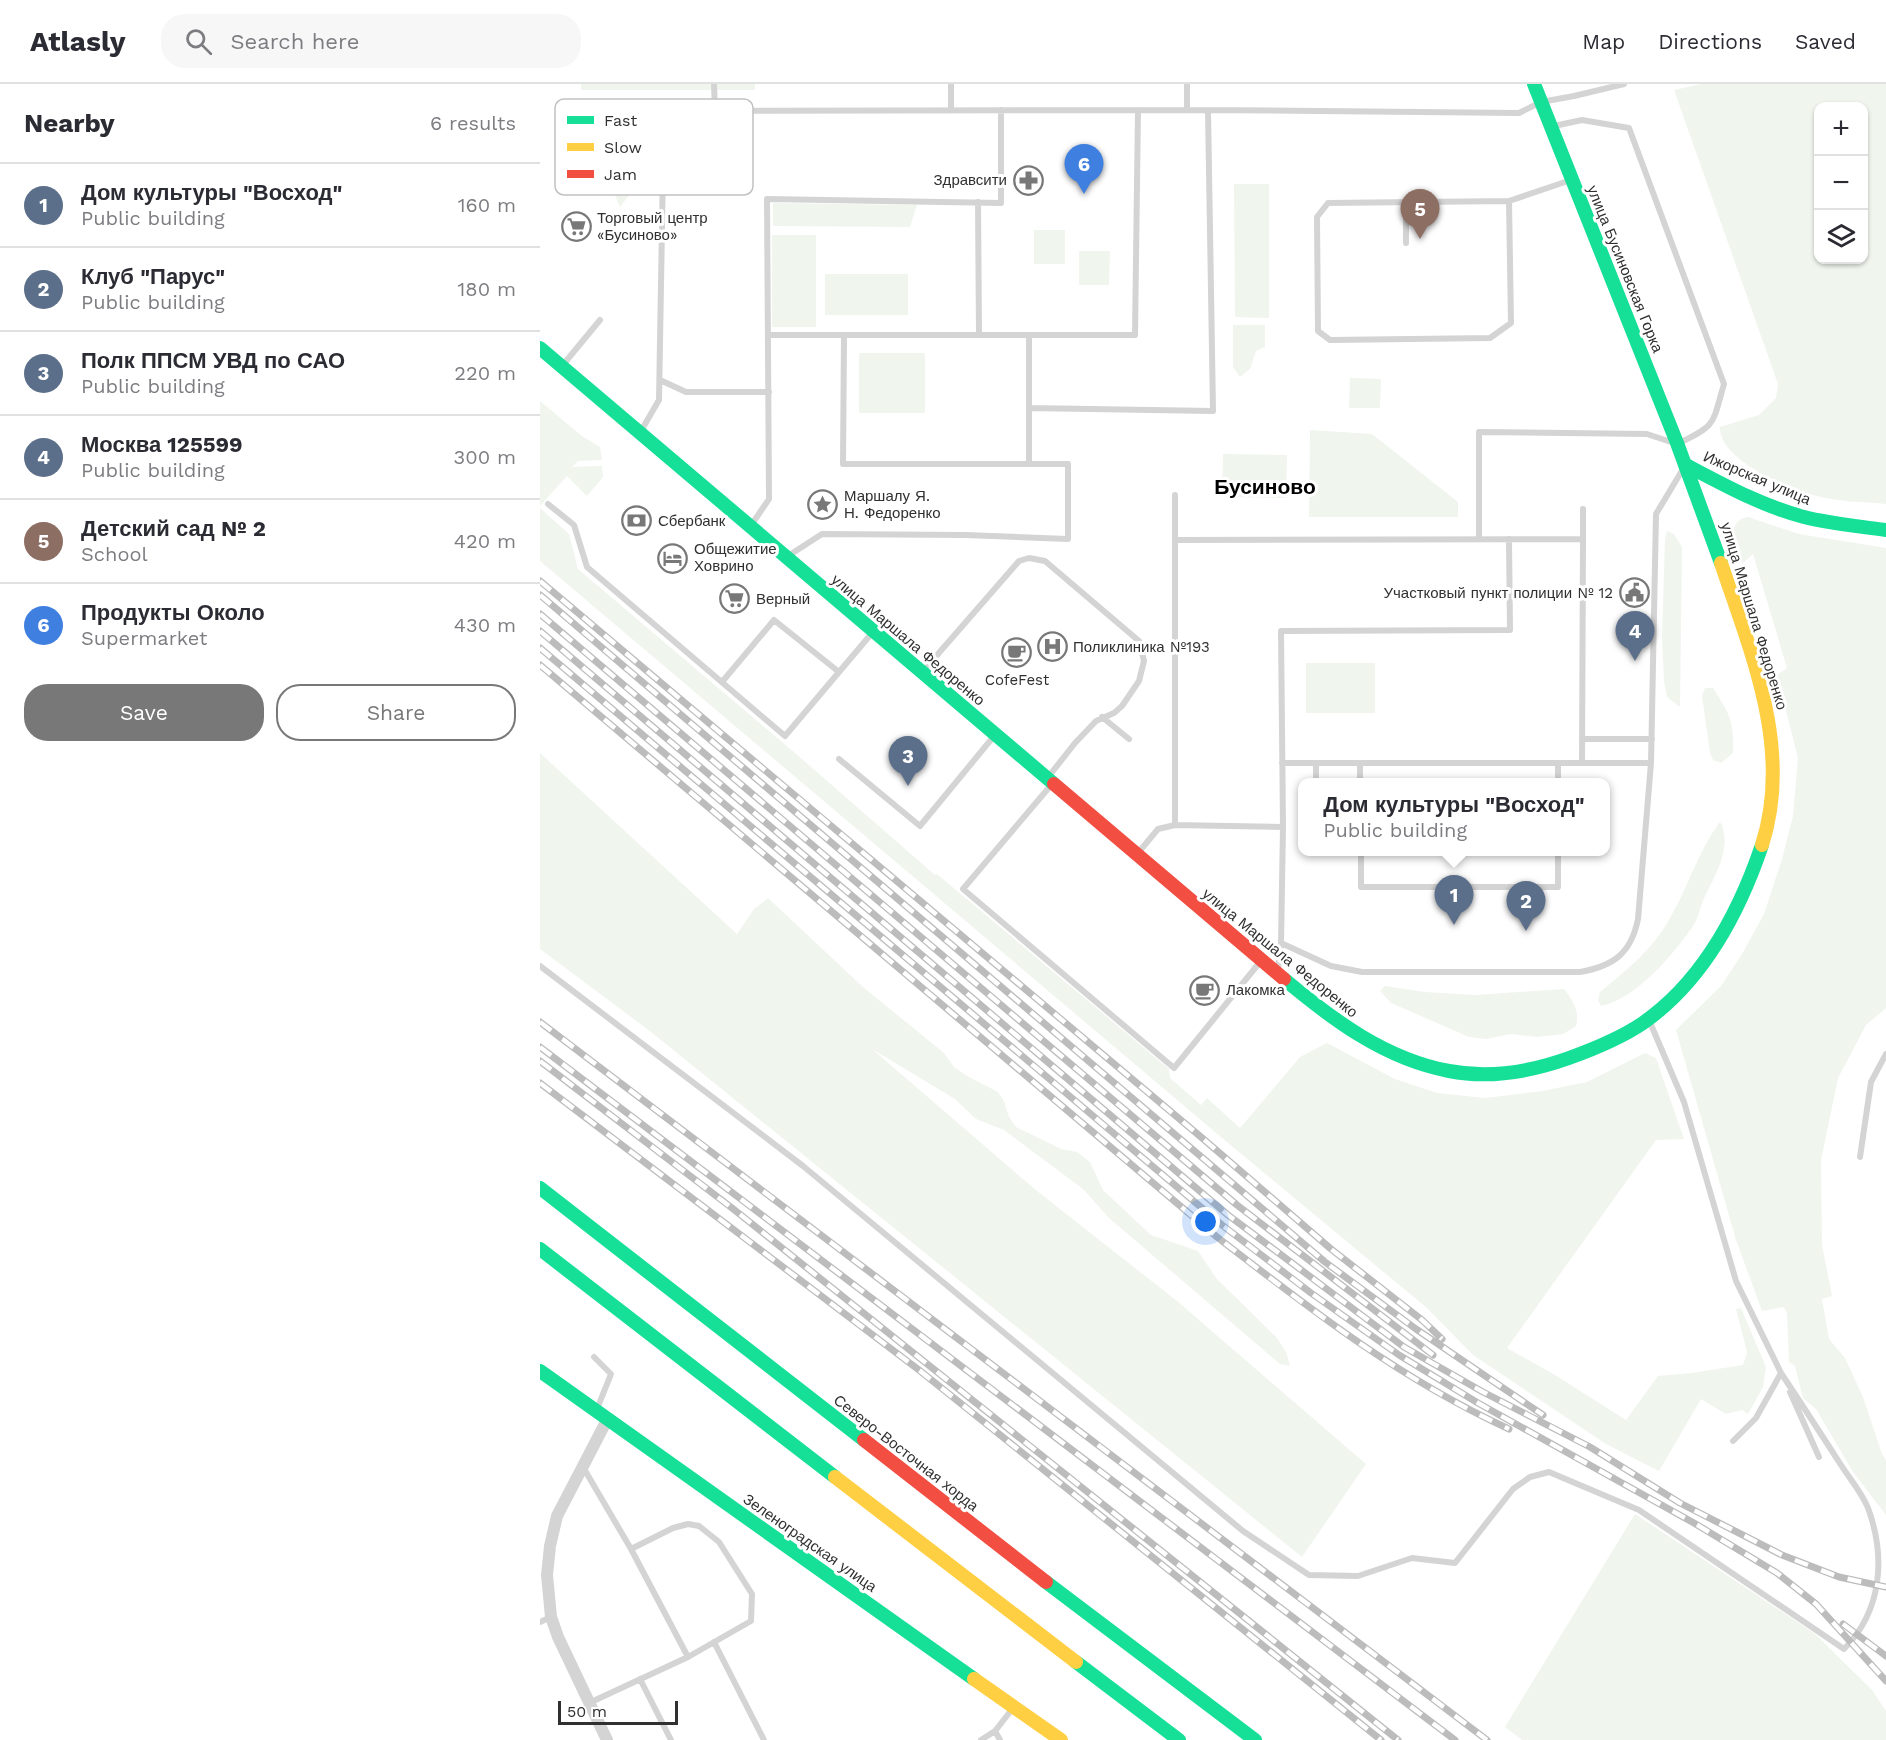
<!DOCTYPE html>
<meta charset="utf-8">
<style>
:root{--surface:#fff;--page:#f7f7f7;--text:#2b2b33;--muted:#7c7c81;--line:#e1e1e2;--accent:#787878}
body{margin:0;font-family:"Work Sans",sans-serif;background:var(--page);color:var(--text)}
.controls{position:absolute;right:18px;top:18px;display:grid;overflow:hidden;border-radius:12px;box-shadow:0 2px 4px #0004}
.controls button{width:54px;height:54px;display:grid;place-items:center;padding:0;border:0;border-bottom:2px solid var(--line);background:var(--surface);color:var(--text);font:30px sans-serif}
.scale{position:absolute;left:18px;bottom:15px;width:120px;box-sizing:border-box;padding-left:6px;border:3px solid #303030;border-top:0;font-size:16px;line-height:21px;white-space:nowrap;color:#303030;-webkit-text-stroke:4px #fff;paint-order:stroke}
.you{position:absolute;left:666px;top:1138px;width:21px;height:21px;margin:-15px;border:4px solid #fff;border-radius:50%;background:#1a73e8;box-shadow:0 0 0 9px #1a73e833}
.badge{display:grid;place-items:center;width:39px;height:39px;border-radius:50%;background:var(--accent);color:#fff;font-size:20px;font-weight:700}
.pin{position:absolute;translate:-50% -50px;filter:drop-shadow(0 2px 3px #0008)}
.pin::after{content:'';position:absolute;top:32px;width:21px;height:18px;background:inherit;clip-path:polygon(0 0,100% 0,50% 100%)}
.popup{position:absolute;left:758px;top:694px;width:312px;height:78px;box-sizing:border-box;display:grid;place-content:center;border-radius:12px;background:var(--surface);filter:drop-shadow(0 2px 4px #0005);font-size:20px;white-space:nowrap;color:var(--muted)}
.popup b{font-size:22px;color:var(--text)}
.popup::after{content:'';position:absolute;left:50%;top:100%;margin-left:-12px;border:12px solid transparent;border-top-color:var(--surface)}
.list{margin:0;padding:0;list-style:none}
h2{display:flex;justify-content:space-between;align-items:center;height:78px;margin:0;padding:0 24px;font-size:26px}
h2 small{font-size:20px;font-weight:400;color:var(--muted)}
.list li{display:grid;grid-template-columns:39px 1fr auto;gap:18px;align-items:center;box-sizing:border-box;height:84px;padding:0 24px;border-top:2px solid var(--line)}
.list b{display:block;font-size:22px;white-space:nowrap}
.list p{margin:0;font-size:20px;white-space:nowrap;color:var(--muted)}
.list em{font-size:20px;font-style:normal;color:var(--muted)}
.actions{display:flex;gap:12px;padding:18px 24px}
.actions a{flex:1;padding:14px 0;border:2px solid var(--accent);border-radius:24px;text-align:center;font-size:21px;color:var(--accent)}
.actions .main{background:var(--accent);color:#fff}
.icon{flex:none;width:33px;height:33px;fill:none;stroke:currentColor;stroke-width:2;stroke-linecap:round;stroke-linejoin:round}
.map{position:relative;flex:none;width:1346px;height:1656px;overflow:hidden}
header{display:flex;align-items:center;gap:36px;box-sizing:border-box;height:84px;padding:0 30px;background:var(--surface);border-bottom:2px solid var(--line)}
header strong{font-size:28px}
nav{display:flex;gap:33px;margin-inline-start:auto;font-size:21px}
.search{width:420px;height:54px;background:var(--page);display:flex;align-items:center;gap:15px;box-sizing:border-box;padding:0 21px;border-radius:24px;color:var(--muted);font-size:22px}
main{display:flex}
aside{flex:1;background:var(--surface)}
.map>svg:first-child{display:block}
</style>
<header>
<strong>Atlasly</strong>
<div class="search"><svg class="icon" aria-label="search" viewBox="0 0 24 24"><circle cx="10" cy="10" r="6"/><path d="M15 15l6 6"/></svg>Search here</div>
<nav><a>Map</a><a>Directions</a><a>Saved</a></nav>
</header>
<main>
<aside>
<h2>Nearby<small>6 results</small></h2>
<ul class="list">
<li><span class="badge" style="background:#5c6f8a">1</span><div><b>Дом культуры &quot;Восход&quot;</b><p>Public building</p></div><em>160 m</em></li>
<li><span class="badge" style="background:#5c6f8a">2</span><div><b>Клуб &quot;Парус&quot;</b><p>Public building</p></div><em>180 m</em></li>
<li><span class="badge" style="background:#5c6f8a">3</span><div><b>Полк ППСМ УВД по САО</b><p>Public building</p></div><em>220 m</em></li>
<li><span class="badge" style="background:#5c6f8a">4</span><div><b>Москва 125599</b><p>Public building</p></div><em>300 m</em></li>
<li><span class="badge" style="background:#8d6e63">5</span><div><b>Детский сад № 2</b><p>School</p></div><em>420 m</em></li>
<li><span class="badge" style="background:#3f7fe0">6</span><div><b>Продукты Около</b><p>Supermarket</p></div><em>430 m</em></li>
</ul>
<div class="actions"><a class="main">Save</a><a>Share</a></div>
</aside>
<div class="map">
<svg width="1346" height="1656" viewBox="0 0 1346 1656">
<rect width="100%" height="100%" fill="#fff"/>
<!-- green -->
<path fill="#f0f5ee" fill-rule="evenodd" d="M41 0H215V6H41Z
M1161 0H1346V420C1326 418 1305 418 1286 414 1258 410 1178 377 1180 343L1219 331 1236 314 1238 300 1134 6ZM1278 22H1324V176H1278Z
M102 19 100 97 80 123 37 20Z
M694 100H729V234L695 233Z
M233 119 377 121 370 143 233 142Z
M494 146H525V180H494Z
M232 151H276V243H232Z
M539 167H570L569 201H539Z
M285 190H368V231H285Z
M693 241H725V263L716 267 710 285 700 293 693 283Z
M319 269H385V329H319Z
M810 294 841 295 840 324H809Z
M0 317 42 352 60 363 62 376 38 377 32 383 62 382 63 393 47 412 27 392 0 422Z
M770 346 832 350 918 418V433H769Z
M683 370 747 371 746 414 682 413Z
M0 424 29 450 38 485 255 669 395 791 397 790 629 985 630 994 661 1021 667 1014 700 1044 760 973 787 959 855 995 897 1009 945 1014 1002 1007 1047 998 1105 969 1116 974 1144 1055 1116 1056 967 1264 1015 1291 1086 1336 1118 1292 1152 1289 1203 1281 1207 1268 1196 1225 1201 1224 1226 1283 1223 1303 1208 1330 1202 1326 1186 1330 1161 1315 1119 1387 1066 1360 933 1271 887 1224 688 1059 0 477Z
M1208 433 1259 450 1346 464V924L1326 941 1298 994 1281 1076 1282 1161 1292 1212 1282 1215 1289 1255 1305 1274 1323 1313 1342 1370 1346 1376V1431L1313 1388 1276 1325 1263 1314 1255 1282 1249 1278 1247 1230 1244 1223 1222 1227 1196 1156 1136 946 1181 902 1202 870 1224 830 1242 775 1253 732 1258 674 1237 591 1247 584 1213 470 1202 480C1197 465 1183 437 1208 433Z
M1127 447 1134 450 1142 463 1140 623 1127 613 1124 597 1122 554 1125 455Z
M766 579H835V629H766Z
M1165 604H1173C1190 630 1194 638 1193 669L1181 679 1173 676 1170 669 1162 612Z
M0 669 197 850 214 825 228 814 323 903 404 969 414 983 427 992 458 1008 464 1017 469 1033 476 1043 521 1065 537 1068 550 1078 563 1106 611 1151 658 1167 677 1195 737 1254 746 1268 750 1282 740 1280 569 1134 543 1105 464 1046 436 1035 415 1015 332 965 497 1107 637 1217 826 1380 762 1473 111 948 0 865Z
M1179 739H1181C1192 763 1176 790 1165 812 1160 822 1159 833 1153 842 1134 870 1096 915 1061 922L1058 916 1060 908C1087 886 1113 865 1130 834 1148 803 1158 768 1179 739Z
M845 902 885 908 935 911 1024 905C1033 917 1040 927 1036 942L1023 950 997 953 971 950 946 955 929 953 851 919 840 907Z
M1095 1430 1274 1549 1332 1606 1346 1627V1656H982L965 1643Z"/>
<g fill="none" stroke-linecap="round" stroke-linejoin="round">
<!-- lane -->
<path stroke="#d4d4d4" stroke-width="6" d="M174 0 175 27
M411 0V26
M647 0V26
M969 117 971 239 950 254 790 256 778 247 777 133 788 119 969 117 1031 96
M438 118 439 251
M866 118V159
M228 251H595L598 26
M304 252 303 380H489V251
M22 282 60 236
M120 296 146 308H229
M489 324 673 327 668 26
M101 347 119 316 124 27 668 26 979 29 1001 18 1034 12 1084 0
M8 420 34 441 47 483 245 652 332 549
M1043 425V455
M212 440 229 415 227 115 461 119V26
M939 455V348L1107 350 1137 360C1177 341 1172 341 1184 300L1089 44 1042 36 1014 42
M635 456V411
M248 472 282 450 426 451 528 455V380H489
M384 586 479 477 489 474 505 477 599 557 604 577 599 597 582 622 574 629 556 637 535 659 509 692
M182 598 234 536 299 588
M562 633 589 655
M1042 655H1112
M299 675 380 742 454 652
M742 679H1111
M776 679V698
M820 679V698
M1018 698V679
M512 700 423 805 634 984 720 878
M635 741 743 743
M821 768V803H1018V768
M598 769 618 745 635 741V456L1043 455 1042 679
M741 859 791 882 822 888H1040C1073 882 1091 870 1098 835L1111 679 1116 430 1143 385
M0 882 263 1082 703 1447 769 1491 818 1492 872 1474 915 1479 973 1405 990 1393 1009 1388 1099 1426 1304 1565C1342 1527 1346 1473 1328 1424 1322 1409 1310 1395 1301 1381 1281 1350 1261 1319 1241 1289
M738 886 741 859 743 743 741 547 970 546 969 455
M1109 936 1144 1018 1196 1197 1242 1291
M1320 1073 1331 998 1346 970
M54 1273 71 1290 57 1325
M1250 1308 1279 1373
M1193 1357 1216 1334 1241 1289
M43 1383 91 1465 133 1444 148 1440 159 1442 179 1458 212 1510 211 1537 148 1573 49 1619
M91 1465 148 1573
M0 1538 11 1533
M174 1558 224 1656
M100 1595 131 1656
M455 1647 473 1624
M441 1656 455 1647 460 1656"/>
<!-- street -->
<path stroke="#d4d4d4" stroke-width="12" d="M67 1336 17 1432 10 1462 7 1491 11 1533 18 1553 67 1656"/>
<!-- fast -->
<path stroke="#16e098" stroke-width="14" d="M994 0 1137 359 1181 479
M0 264 514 700
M1146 381C1184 401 1222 422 1264 433 1291 440 1319 442 1346 446
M744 895C793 936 845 975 909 987 950 995 990 988 1029 974 1054 965 1081 954 1103 939 1163 897 1199 829 1222 761
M0 1104 324 1356
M0 1165 295 1393
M0 1287 434 1595
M506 1498 715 1656
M536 1578 639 1656"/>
<!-- slow -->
<path stroke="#ffcf43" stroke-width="14" d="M1181 479C1211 569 1253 665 1222 761
M295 1393 536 1578
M434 1595 521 1656"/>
<!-- jam -->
<path stroke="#f24e42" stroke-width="14" d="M514 700 744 895
M324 1356 506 1498"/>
<defs>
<path id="rail" d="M0 497 661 1053 791 1165 882 1236 902 1255
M0 511 785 1178 876 1245 1003 1331
M0 530 697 1121 893 1271
M0 547 688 1131 864 1263 943 1308 1050 1363 1140 1419 1242 1471 1299 1493 1346 1503
M0 564 682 1141 771 1209 859 1271 938 1319 1154 1439 1237 1489 1276 1520 1346 1597
M0 581 677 1153C770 1225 860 1295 969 1345
M0 938 947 1656
M0 963 915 1656
M0 977 192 1124 858 1656
M0 999 379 1286 841 1656
M1303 1540 1346 1572"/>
</defs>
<!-- rail casing -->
<use href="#rail" stroke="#bcbcbc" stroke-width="7"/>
<!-- rail -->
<use href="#rail" stroke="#fff" stroke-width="4.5" stroke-dasharray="14" stroke-linecap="butt"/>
</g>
<!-- icons -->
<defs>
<symbol id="pharmacy-ring" viewBox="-11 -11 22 22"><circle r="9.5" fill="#fff" stroke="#787878" stroke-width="1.5"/><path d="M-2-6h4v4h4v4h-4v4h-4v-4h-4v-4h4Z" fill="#787878"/></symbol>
<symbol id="supermarket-ring" viewBox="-11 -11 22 22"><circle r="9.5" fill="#fff" stroke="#787878" stroke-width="1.5"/><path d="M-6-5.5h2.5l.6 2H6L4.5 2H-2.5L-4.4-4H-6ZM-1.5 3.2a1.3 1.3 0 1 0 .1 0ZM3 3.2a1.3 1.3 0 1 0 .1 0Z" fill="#787878"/></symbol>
<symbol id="sight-ring" viewBox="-11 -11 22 22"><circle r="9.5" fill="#fff" stroke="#787878" stroke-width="1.5"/><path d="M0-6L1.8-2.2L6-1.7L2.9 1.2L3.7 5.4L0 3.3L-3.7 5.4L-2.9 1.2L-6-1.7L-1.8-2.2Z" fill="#787878"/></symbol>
<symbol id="bank-ring" viewBox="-11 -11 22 22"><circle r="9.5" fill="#fff" stroke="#787878" stroke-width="1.5"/><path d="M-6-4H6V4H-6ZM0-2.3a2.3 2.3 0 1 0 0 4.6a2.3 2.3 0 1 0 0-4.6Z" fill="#787878"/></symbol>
<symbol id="hotel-ring" viewBox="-11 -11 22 22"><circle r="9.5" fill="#fff" stroke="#787878" stroke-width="1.5"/><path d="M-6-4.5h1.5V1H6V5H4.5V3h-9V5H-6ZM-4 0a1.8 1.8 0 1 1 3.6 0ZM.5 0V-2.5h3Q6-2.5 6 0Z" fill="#787878"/></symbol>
<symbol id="civic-ring" viewBox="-11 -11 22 22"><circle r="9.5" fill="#fff" stroke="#787878" stroke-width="1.5"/><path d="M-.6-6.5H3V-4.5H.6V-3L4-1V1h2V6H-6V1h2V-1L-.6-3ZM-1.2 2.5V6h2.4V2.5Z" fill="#787878"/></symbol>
<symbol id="hospital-ring" viewBox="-11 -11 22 22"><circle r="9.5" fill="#fff" stroke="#787878" stroke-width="1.5"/><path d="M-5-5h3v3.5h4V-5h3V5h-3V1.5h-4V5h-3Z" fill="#787878"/></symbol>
<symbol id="cafe-ring" viewBox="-11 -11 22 22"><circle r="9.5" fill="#fff" stroke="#787878" stroke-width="1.5"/><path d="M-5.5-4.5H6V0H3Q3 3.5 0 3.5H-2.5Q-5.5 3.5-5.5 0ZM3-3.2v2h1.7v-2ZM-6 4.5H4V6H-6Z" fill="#787878"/></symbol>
</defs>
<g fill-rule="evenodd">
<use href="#pharmacy-ring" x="472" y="80" width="33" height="33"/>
<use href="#supermarket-ring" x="20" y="126" width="33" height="33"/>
<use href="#sight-ring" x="266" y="404" width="33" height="33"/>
<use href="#bank-ring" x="80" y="420" width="33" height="33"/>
<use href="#hotel-ring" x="116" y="458" width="33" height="33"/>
<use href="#civic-ring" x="1078" y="492" width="33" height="33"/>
<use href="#supermarket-ring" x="178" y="498" width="33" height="33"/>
<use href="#hospital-ring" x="496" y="546" width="33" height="33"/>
<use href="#cafe-ring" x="460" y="552" width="33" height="33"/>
<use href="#cafe-ring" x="648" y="890" width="33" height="33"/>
</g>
<g text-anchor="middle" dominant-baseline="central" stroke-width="6" stroke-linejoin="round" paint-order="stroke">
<!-- poi labels -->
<g font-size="15" fill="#303030" stroke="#fff" text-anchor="start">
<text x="467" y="96" text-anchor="end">Здравсити</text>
<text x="57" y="134">Торговый центр<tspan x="57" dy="17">«Бусиново»</tspan></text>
<text x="304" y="412">Маршалу Я.<tspan x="304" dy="17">Н. Федоренко</tspan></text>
<text x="118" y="437">Сбербанк</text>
<text x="154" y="465">Общежитие<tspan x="154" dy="17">Ховрино</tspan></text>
<text x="1073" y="509" text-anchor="end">Участковый пункт полиции № 12</text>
<text x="216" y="515">Верный</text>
<text x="533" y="563">Поликлиника №193</text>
<text x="477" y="596" text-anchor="middle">CofeFest</text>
<text x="686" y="906">Лакомка</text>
</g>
<!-- street labels -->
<g font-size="15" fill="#303030" stroke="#fff">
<text transform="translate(1085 185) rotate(68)">улица Бусиновская Горка</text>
<text transform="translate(1217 394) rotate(23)">Ижорская улица</text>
<text transform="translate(1214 532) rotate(73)">улица Маршала Федоренко</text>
<text transform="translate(368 556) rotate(40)">улица Маршала Федоренко</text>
<text transform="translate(740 869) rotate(39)">улица Маршала Федоренко</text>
<text transform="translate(366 1369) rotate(38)">Северо-Восточная хорда</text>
<text transform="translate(270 1459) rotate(35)">Зеленоградская улица</text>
</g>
<!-- district labels -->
<g font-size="21" font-weight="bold" fill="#000" stroke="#fff">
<text x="725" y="402">Бусиново</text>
</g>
</g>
<!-- legend -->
<rect x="15" y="15" width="198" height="96" rx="9" fill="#fff" stroke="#c1c1c1" stroke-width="1.5"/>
<rect x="27" y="32" width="27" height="8" fill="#16e098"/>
<rect x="27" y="59" width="27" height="8" fill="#ffcf43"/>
<rect x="27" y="86" width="27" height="8" fill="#f24e42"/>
<g font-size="16" fill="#303030">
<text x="64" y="42">Fast</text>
<text x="64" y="69">Slow</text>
<text x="64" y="96">Jam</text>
</g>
</svg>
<div class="controls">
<button>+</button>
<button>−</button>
<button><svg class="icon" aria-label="layers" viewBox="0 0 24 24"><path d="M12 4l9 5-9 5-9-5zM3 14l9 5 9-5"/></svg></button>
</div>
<div class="scale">50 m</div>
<div class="you"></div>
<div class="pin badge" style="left:914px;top:841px;background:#5c6f8a">1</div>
<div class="popup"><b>Дом культуры &quot;Восход&quot;</b>Public building</div>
<div class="pin badge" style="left:986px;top:847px;background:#5c6f8a">2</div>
<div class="pin badge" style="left:368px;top:702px;background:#5c6f8a">3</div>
<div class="pin badge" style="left:1095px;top:577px;background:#5c6f8a">4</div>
<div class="pin badge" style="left:880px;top:155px;background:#8d6e63">5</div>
<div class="pin badge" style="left:544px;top:110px;background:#3f7fe0">6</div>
</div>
</main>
